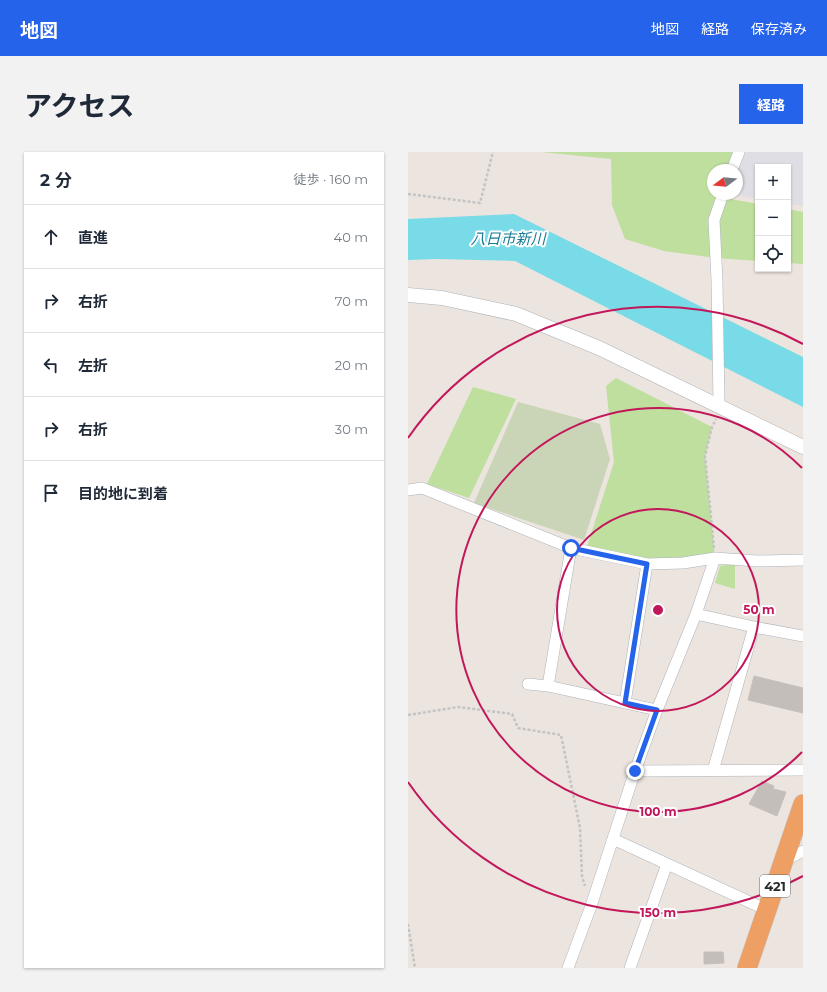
<!DOCTYPE html>
<html lang="ja">
<meta charset="utf-8">
<style>
:root{--surface:#fff;--page:#f2f2f3;--text:#1f2937;--muted:#747a83;--line:#e0e1e3;--accent:#2563eb}
body{margin:0;font-family:Montserrat,"Noto Sans JP",sans-serif;background:var(--page);color:var(--text)}
.controls{position:absolute;right:12px;top:12px;display:grid;overflow:hidden;border-radius:0px;box-shadow:0 1px 3px #0004}
.controls button{width:36px;height:36px;display:grid;place-items:center;padding:0;border:0;border-bottom:1px solid var(--line);background:var(--surface);color:var(--text);font:20px sans-serif}
.compass{position:absolute;left:299px;top:12px;width:36px;height:36px;border-radius:50%;background:var(--surface);box-shadow:0 1px 3px #0004;rotate:254deg}
.stop{position:absolute;width:12px;height:12px;margin:-9px;border:3px solid #2563eb;border-radius:50%;background:#fff}
.stop.end{background:#2563eb;border-color:#fff;box-shadow:0 1px 4px #0008}
.list{margin:0;padding:0;list-style:none}
h2{display:flex;justify-content:space-between;align-items:center;height:52px;margin:0;padding:0 16px;font-size:17px}
h2 small{font-size:13px;font-weight:400;color:var(--muted)}
.list li{display:grid;grid-template-columns:26px 1fr auto;gap:12px;align-items:center;box-sizing:border-box;height:64px;padding:0 16px;border-top:1px solid var(--line)}
.list b{display:block;font-size:15px;white-space:nowrap}
.list em{font-size:13px;font-style:normal;color:var(--muted)}
.icon{flex:none;width:22px;height:22px;fill:none;stroke:currentColor;stroke-width:2;stroke-linecap:round;stroke-linejoin:round}
.map{position:relative;flex:none;width:395px;height:816px;overflow:hidden;border-radius:0px}
header{display:flex;align-items:center;gap:24px;box-sizing:border-box;height:56px;padding:0 20px;background:var(--accent);color:#fff}
header strong{font-size:19px}
nav{display:flex;gap:22px;margin-inline-start:auto;font-size:14px}
.intro{display:flex;align-items:center;justify-content:space-between;box-sizing:border-box;height:96px;padding:0 24px}
h1{margin:0;font-size:28px}
.button{padding:10px 18px;border-radius:0px;background:var(--accent);color:#fff;font-size:14px;font-weight:700}
main{display:flex;gap:24px;padding:0 24px}
aside{flex:1;background:var(--surface);border-radius:0px;box-shadow:0 1px 3px #0004}
.map>svg:first-child{display:block}
</style>
<header>
<strong>地図</strong>
<nav><a>地図</a><a>経路</a><a>保存済み</a></nav>
</header>
<div class="intro"><h1>アクセス</h1><a class="button">経路</a></div>
<main>
<aside>
<h2>2 分<small>徒歩 · 160 m</small></h2>
<ul class="list">
<li><svg class="icon" aria-label="ahead" viewBox="0 0 24 24"><path d="M12 20V5M6 11l6-6 6 6"/></svg><div><b>直進</b></div><em>40 m</em></li>
<li><svg class="icon" aria-label="right" viewBox="0 0 24 24"><path d="M7 20v-9h11M14 6l5 5-5 5"/></svg><div><b>右折</b></div><em>70 m</em></li>
<li><svg class="icon" aria-label="left" viewBox="0 0 24 24"><path d="M17 20v-9H6M10 6l-5 5 5 5"/></svg><div><b>左折</b></div><em>20 m</em></li>
<li><svg class="icon" aria-label="right" viewBox="0 0 24 24"><path d="M7 20v-9h11M14 6l5 5-5 5"/></svg><div><b>右折</b></div><em>30 m</em></li>
<li><svg class="icon" aria-label="arrive" viewBox="0 0 24 24"><path d="M6 21V4h12l-3 4 3 4H6"/></svg><div><b>目的地に到着</b></div></li>
</ul>
</aside>
<div class="map">
<svg width="395" height="816" viewBox="0 0 395 816">
<rect width="100%" height="100%" fill="#ece4de"/>
<!-- industrial -->
<path fill="#dfdee5" d="M335 0H395V54L380 52V15H350V47L323 42H329V18Z"/>
<!-- green -->
<path fill="#bedf9e" d="M133 0H327L321 18H305V42H314L317 46 350 52V109L308 106 256 99 217 87 204 53 203 7Z
M380 57 395 60V112L380 111Z
M208 226 304 275 297 304 307 406 239 412 178 398 206 310 198 234Z
M65 235 108 247 61 346 19 332Z
M327 412V437L307 431 312 414Z"/>
<!-- cemetery -->
<path fill="#cad4b6" d="M110 250 192 272 202 307 176 388 66 351Z"/>
<!-- water -->
<path fill="#78dbe7" d="M106 62 395 205V255L107 109 29 107 0 108V67Z"/>
<!-- building -->
<path fill="#c4beba" stroke="#c7bfb8" d="M346 524 395 536V561L340 548Z
M354 629 366 634 365 637 378 640 369 664 341 652Z
M296 800H315L316 811 296 812Z"/>
<g fill="none" stroke-linecap="round" stroke-linejoin="round">
<defs>
<path id="minor" d="M324 18 331 0
M311 253 309 128 306 68 315 42
M0 338 14 336 163 396 239 412 275 411 307 406 349 409 395 408
M288 462 346 475
M120 532 140 534 249 558
M140 534 163 396
M217 551 239 412
M227 619 395 618
M305 619 346 475 395 484
M205 687 359 758
M376 709 395 699
M160 816 183 754 227 619 249 558 288 462 307 406
M222 816 259 712"/>
<path id="tertiary" d="M0 143 34 146 108 162 191 196 395 295"/>
<path id="trunk" d="M339 816 395 652"/>
</defs>
<!-- minor casing -->
<use href="#minor" stroke="#aeb3ba" stroke-width="12"/>
<!-- tertiary casing -->
<use href="#tertiary" stroke="#aeb3ba" stroke-width="15"/>
<!-- trunk casing -->
<use href="#trunk" stroke="#c4c4c4" stroke-width="20"/>
<!-- path -->
<path stroke="#c4c4c4" stroke-width="2.5" stroke-dasharray="3 2" stroke-linecap="butt" d="M0 42 72 51 85 0
M306 396 297 304 304 275 308 267
M0 563 50 555 104 562 110 576 153 583 172 676 174 724 177 734
M0 772 7 816"/>
<!-- minor -->
<use href="#minor" stroke="#fff" stroke-width="11"/>
<!-- tertiary -->
<use href="#tertiary" stroke="#fff" stroke-width="14"/>
<!-- trunk -->
<use href="#trunk" stroke="#ee9f64" stroke-width="19"/>
</g>
<g fill="none" stroke-linecap="round" stroke-linejoin="round">
<!-- route -->
<path stroke="#2563eb" stroke-width="5" d="M163 396 239 412 217 551 249 558 227 619"/>
</g>
<!-- distance rings -->
<g fill="none" stroke="#c2185b" stroke-width="2">
<circle cx="250" cy="458" r="101"/>
<path d="M394 600A202 202 0 1 1 394 316"/>
<path d="M395 724A303 303 0 0 1 0 630M0 286A303 303 0 0 1 395 192"/>
</g>
<g text-anchor="middle" dominant-baseline="central" stroke-width="4" stroke-linejoin="round" paint-order="stroke">
<!-- shield labels -->
<rect fill="#fff" stroke="#6b6b6b" stroke-width="1" x="352" y="723" width="30" height="22" rx="3"/>
<g font-size="13" font-weight="bold" fill="#2b2b2b">
<text x="367" y="734">421</text>
</g>
<!-- water labels -->
<g font-size="15" font-style="italic" fill="#167c94" stroke="#fff">
<text x="100" y="86">八日市新川</text>
</g>
</g>
<circle cx="250" cy="458" r="6" fill="#c2185b" stroke="#fff" stroke-width="2"/>
<g font-size="12" text-anchor="middle" font-weight="bold" fill="#c2185b" stroke="#fff" stroke-width="4" stroke-linejoin="round" paint-order="stroke">
<text x="351" y="462">50 m</text>
<text x="250" y="664">100 m</text>
<text x="250" y="765">150 m</text>
</g>
</svg>
<div class="controls">
<button>+</button>
<button>−</button>
<button><svg class="icon" aria-label="locate" viewBox="0 0 24 24"><circle cx="12" cy="12" r="6"/><path d="M12 2v4M12 18v4M2 12h4M18 12h4"/></svg></button>
</div>
<svg class="compass" viewBox="-18 -18 36 36"><path d="M0-13l5 13h-10z" fill="#e53935"/><path d="M0 13l5-13h-10z" fill="#747a83"/></svg>
<div class="stop" style="left:163px;top:396px"></div>
<div class="stop end" style="left:227px;top:619px"></div>
</div>
</main>
